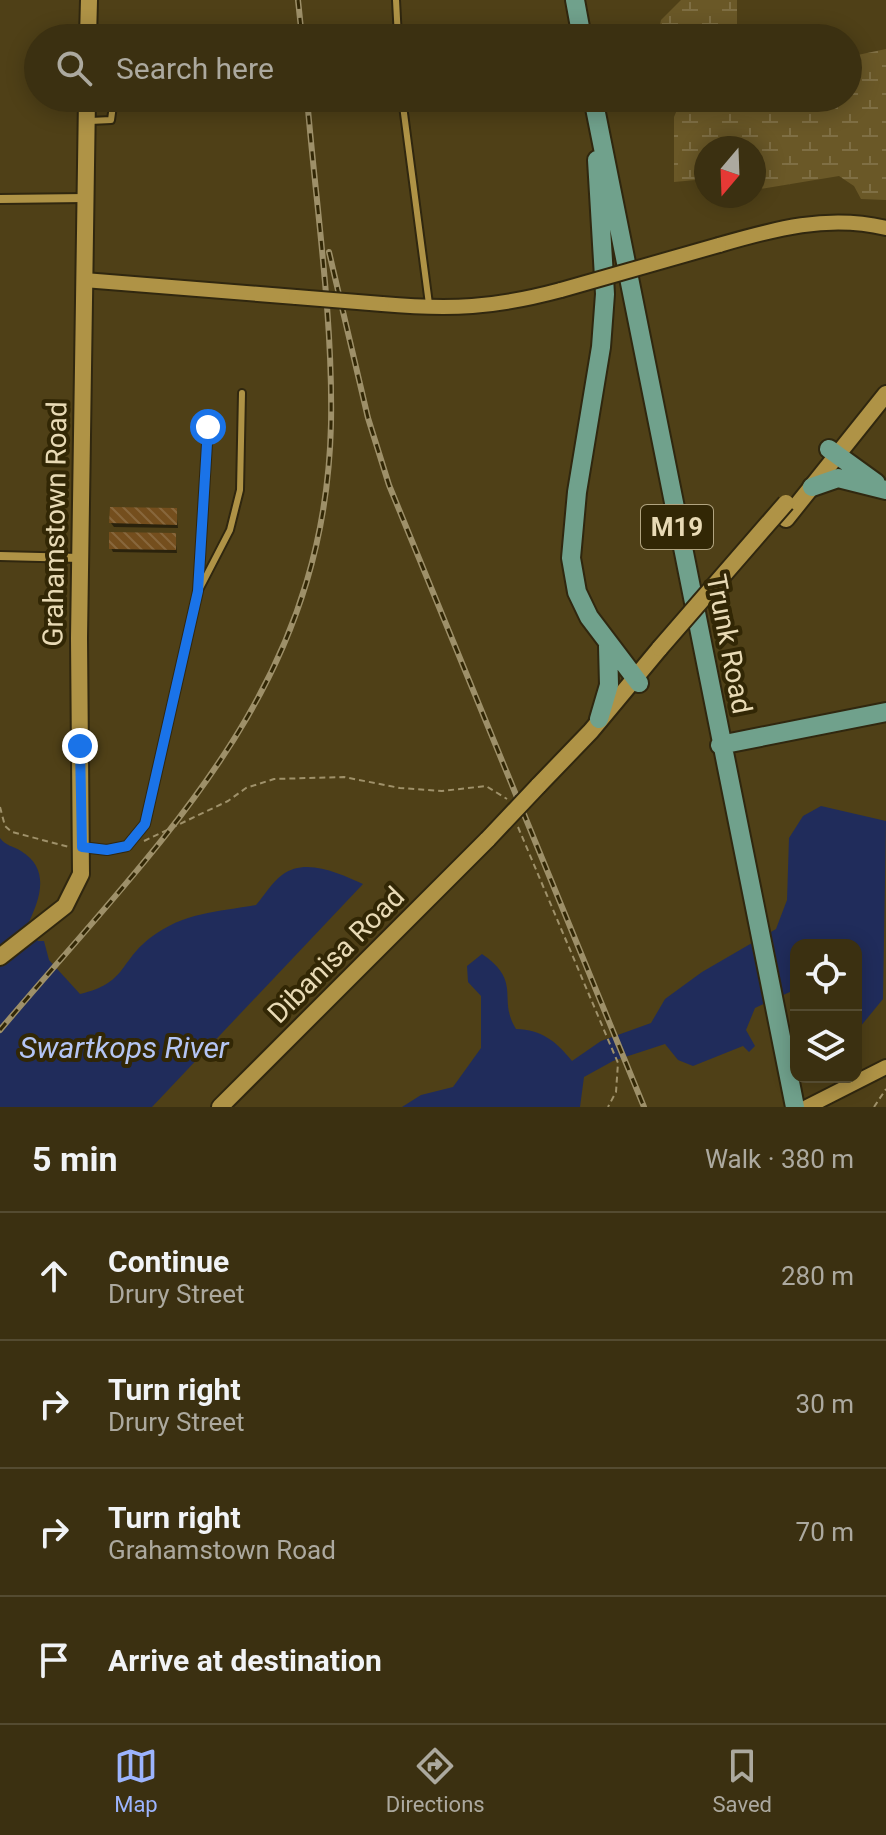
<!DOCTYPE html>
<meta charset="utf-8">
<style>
:root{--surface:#3b3011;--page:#42381a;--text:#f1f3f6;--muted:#aca99f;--line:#544b31;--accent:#9cb4fd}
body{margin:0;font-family:Roboto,sans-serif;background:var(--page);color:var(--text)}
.controls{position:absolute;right:24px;bottom:24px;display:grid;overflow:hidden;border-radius:16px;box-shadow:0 4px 20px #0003}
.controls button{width:72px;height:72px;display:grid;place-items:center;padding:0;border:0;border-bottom:2px solid var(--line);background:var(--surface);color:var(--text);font:40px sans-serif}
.compass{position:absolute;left:694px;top:136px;width:72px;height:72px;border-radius:50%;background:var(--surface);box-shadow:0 4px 20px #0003;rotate:199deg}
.stop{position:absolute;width:24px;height:24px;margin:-18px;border:6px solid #1a73e8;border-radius:50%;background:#fff}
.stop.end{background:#1a73e8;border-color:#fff;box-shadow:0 2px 8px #0008}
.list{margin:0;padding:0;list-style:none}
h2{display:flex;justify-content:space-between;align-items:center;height:104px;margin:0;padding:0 32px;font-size:34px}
h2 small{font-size:26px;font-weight:400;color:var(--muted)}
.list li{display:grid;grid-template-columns:52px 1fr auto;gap:24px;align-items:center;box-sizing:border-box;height:128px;padding:0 32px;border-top:2px solid var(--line)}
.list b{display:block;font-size:30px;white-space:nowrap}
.list p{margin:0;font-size:26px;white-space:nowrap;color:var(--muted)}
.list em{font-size:26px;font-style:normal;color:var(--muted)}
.icon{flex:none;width:44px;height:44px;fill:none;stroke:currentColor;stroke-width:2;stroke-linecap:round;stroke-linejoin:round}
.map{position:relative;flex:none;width:886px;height:1107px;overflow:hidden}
.search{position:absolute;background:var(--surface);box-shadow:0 4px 20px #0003;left:24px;right:24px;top:24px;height:88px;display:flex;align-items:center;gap:20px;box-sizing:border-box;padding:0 28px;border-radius:44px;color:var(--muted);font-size:30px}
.sheet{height:616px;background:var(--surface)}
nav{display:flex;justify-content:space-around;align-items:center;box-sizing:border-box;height:112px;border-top:2px solid var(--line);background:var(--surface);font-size:22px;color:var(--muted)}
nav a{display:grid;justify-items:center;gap:4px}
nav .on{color:var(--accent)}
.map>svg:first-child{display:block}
</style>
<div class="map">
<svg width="886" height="1107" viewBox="0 0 886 1107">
<defs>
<pattern id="wetland-marsh" width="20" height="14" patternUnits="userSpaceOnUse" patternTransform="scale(2)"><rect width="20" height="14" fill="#6a5827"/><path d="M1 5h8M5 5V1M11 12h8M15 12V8" fill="none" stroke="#7f6f44"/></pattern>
<pattern id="building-back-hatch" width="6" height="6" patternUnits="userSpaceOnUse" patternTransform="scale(2)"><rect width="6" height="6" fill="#744e1d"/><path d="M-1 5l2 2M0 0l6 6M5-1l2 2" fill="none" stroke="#88673c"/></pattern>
</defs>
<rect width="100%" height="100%" fill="#4f4017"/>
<!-- wetland -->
<path fill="url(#wetland-marsh)" d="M681 0H737V31L790 38H657L661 20Z
M886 49V200L861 199 854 186 839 176 754 190V148H706V179L674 182V117L682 98H848V57Z"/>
<!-- water -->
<path fill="#202c5b" d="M821 806 886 821 883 999 860 1027 856 1029V945H796V1003L792 991 755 1008 746 1030 755 1046 749 1052 743 1046 693 1066 678 1060 665 1044 613 1061 584 1077 580 1107H402L421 1095 453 1087 481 1048V996L468 982 467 966 482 954C523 982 497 999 516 1029 542 1030 556 1041 572 1061L601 1041 651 1023 665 999 702 972 776 929 787 900 789 838 803 816Z
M0 838C6 846 13 846 21 851 52 870 39 901 27 926L38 941H44L49 960 80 994C127 983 119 962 150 938 184 912 217 912 256 905 264 896 272 882 282 875 306 857 340 874 363 884L152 1107H0Z"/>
<!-- shadow -->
<path fill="#0007" d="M176 510 178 528 114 527 111 523Z
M175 535 177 553 113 552 111 548Z"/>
<!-- building -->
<path fill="url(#building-back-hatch)" d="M110 507 177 508V525L109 523Z
M109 532 176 533V550L109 549Z"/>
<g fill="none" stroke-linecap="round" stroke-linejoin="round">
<defs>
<path id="service" d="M396 0 398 38
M402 98 429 304
M114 101 130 102 133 98
M90 121 111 120 114 98
M200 588 230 530 240 490 242 393"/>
<path id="minor" d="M0 199 85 198
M0 556 80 558
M82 847 107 850 127 846 145 824 198 591 208 427"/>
<path id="tertiary" d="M719 245C774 229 828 214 886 228
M84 280 296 297
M382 304C451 310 494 308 561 290
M807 1107 886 1067"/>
<path id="secondary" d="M88 38 89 0
M786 519 886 394
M538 786 591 731 660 648
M0 957 65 906 81 874 79 638 87 98
M220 1107 488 839"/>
<path id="primary" d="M575 0 582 38
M593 98 795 1107
M597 160 605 294 601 347 577 492 571 558 577 592 589 617 639 683
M829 449 876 483
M812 487 838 478 886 490
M599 719 609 685 608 646
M720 745 886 712"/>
</defs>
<!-- service casing -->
<use href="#service" stroke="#30270f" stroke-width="10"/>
<!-- minor casing -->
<use href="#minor" stroke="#30270f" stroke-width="12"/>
<!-- tertiary casing -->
<use href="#tertiary" stroke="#30270f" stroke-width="18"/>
<!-- secondary casing -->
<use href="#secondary" stroke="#30270f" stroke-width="20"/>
<!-- primary casing -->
<use href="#primary" stroke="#30270f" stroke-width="22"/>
<!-- path -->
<path stroke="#9f916a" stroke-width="2" stroke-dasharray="6 4" stroke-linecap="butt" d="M0 807 5 826 12 832 69 847
M518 827 618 1063 616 1092 608 1107
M144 841 228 801 246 788 274 779 344 777 400 788 442 791 486 786 507 799
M874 1107 886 1089"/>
<!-- service -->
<use href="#service" stroke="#af9346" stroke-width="6"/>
<!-- minor -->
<use href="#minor" stroke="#af9346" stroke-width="8"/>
<!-- tertiary -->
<use href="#tertiary" stroke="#af9346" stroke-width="14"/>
<!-- secondary -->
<use href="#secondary" stroke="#af9346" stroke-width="16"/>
<!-- primary -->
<use href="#primary" stroke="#70a18c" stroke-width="18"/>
<defs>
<path id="rail" d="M298 0 302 38
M329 252 368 418 389 485 644 1107
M0 1030C160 840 325 691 331 424 333 316 316 206 307 98"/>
</defs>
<!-- rail casing -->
<use href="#rail" stroke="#9e9069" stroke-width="6"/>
<!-- rail -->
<use href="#rail" stroke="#322705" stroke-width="3" stroke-dasharray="9" stroke-linecap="butt"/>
<defs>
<path id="tertiary-bridge" d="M561 290 719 245
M296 297 382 304"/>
<path id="secondary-bridge" d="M660 648 786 503
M488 839 538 786"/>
</defs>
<!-- tertiary-bridge casing -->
<use href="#tertiary-bridge" stroke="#30270f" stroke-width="18" stroke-linecap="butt"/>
<!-- secondary-bridge casing -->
<use href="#secondary-bridge" stroke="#30270f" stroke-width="20" stroke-linecap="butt"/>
<!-- tertiary-bridge -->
<use href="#tertiary-bridge" stroke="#af9346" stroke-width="14"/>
<!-- secondary-bridge -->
<use href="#secondary-bridge" stroke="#af9346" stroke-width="16"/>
</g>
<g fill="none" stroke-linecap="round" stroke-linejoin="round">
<!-- route -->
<path stroke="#1a73e8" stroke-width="10" d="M80 746 82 847 107 850 127 846 145 824 198 591 208 427"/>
</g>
<g text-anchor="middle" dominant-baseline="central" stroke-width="8" stroke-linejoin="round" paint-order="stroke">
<!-- shield labels -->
<rect fill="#322705" stroke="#b1a480" stroke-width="2" x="641" y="505" width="72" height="44" rx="6"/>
<g font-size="26" font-weight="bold" fill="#e8dab5">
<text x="677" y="527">M19</text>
</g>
<!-- street labels -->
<g font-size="28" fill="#e8dab5" stroke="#322705">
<text transform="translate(55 524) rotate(-89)">Grahamstown Road</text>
<text transform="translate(729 644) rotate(79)">Trunk Road</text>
<text transform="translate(336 955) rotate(-45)">Dibanisa Road</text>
</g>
<!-- water labels -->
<g font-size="30" font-style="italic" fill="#b4c5f4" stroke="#322705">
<text x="124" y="1047">Swartkops River</text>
</g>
</g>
</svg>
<div class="controls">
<button><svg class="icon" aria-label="locate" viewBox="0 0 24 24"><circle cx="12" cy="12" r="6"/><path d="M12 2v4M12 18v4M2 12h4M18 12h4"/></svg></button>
<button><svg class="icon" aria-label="layers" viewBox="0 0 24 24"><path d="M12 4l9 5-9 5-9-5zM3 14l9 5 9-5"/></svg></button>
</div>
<svg class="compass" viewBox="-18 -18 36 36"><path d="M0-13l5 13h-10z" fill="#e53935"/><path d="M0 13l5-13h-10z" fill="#aca99f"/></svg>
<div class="stop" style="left:208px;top:427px"></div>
<div class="stop end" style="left:80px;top:746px"></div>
<div class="search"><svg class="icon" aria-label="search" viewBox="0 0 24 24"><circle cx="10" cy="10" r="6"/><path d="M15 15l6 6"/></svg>Search here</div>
</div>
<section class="sheet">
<h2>5 min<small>Walk · 380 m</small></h2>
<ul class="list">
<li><svg class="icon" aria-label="ahead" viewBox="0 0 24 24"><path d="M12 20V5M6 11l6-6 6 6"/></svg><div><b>Continue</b><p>Drury Street</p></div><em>280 m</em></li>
<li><svg class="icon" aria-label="right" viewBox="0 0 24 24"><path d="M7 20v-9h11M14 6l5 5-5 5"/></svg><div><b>Turn right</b><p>Drury Street</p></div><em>30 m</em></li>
<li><svg class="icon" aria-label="right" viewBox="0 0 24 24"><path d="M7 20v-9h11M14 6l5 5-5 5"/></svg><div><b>Turn right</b><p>Grahamstown Road</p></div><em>70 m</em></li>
<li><svg class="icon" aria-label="arrive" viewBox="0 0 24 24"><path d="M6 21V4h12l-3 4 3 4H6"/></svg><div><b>Arrive at destination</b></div></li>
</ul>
</section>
<nav>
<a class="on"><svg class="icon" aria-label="map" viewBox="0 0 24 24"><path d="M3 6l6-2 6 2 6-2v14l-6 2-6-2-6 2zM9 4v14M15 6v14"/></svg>Map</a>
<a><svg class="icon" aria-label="directions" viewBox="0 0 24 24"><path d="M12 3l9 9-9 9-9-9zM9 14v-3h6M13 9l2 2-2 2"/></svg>Directions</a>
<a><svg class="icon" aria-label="saved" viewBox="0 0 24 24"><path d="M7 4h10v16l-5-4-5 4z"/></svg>Saved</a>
</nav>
